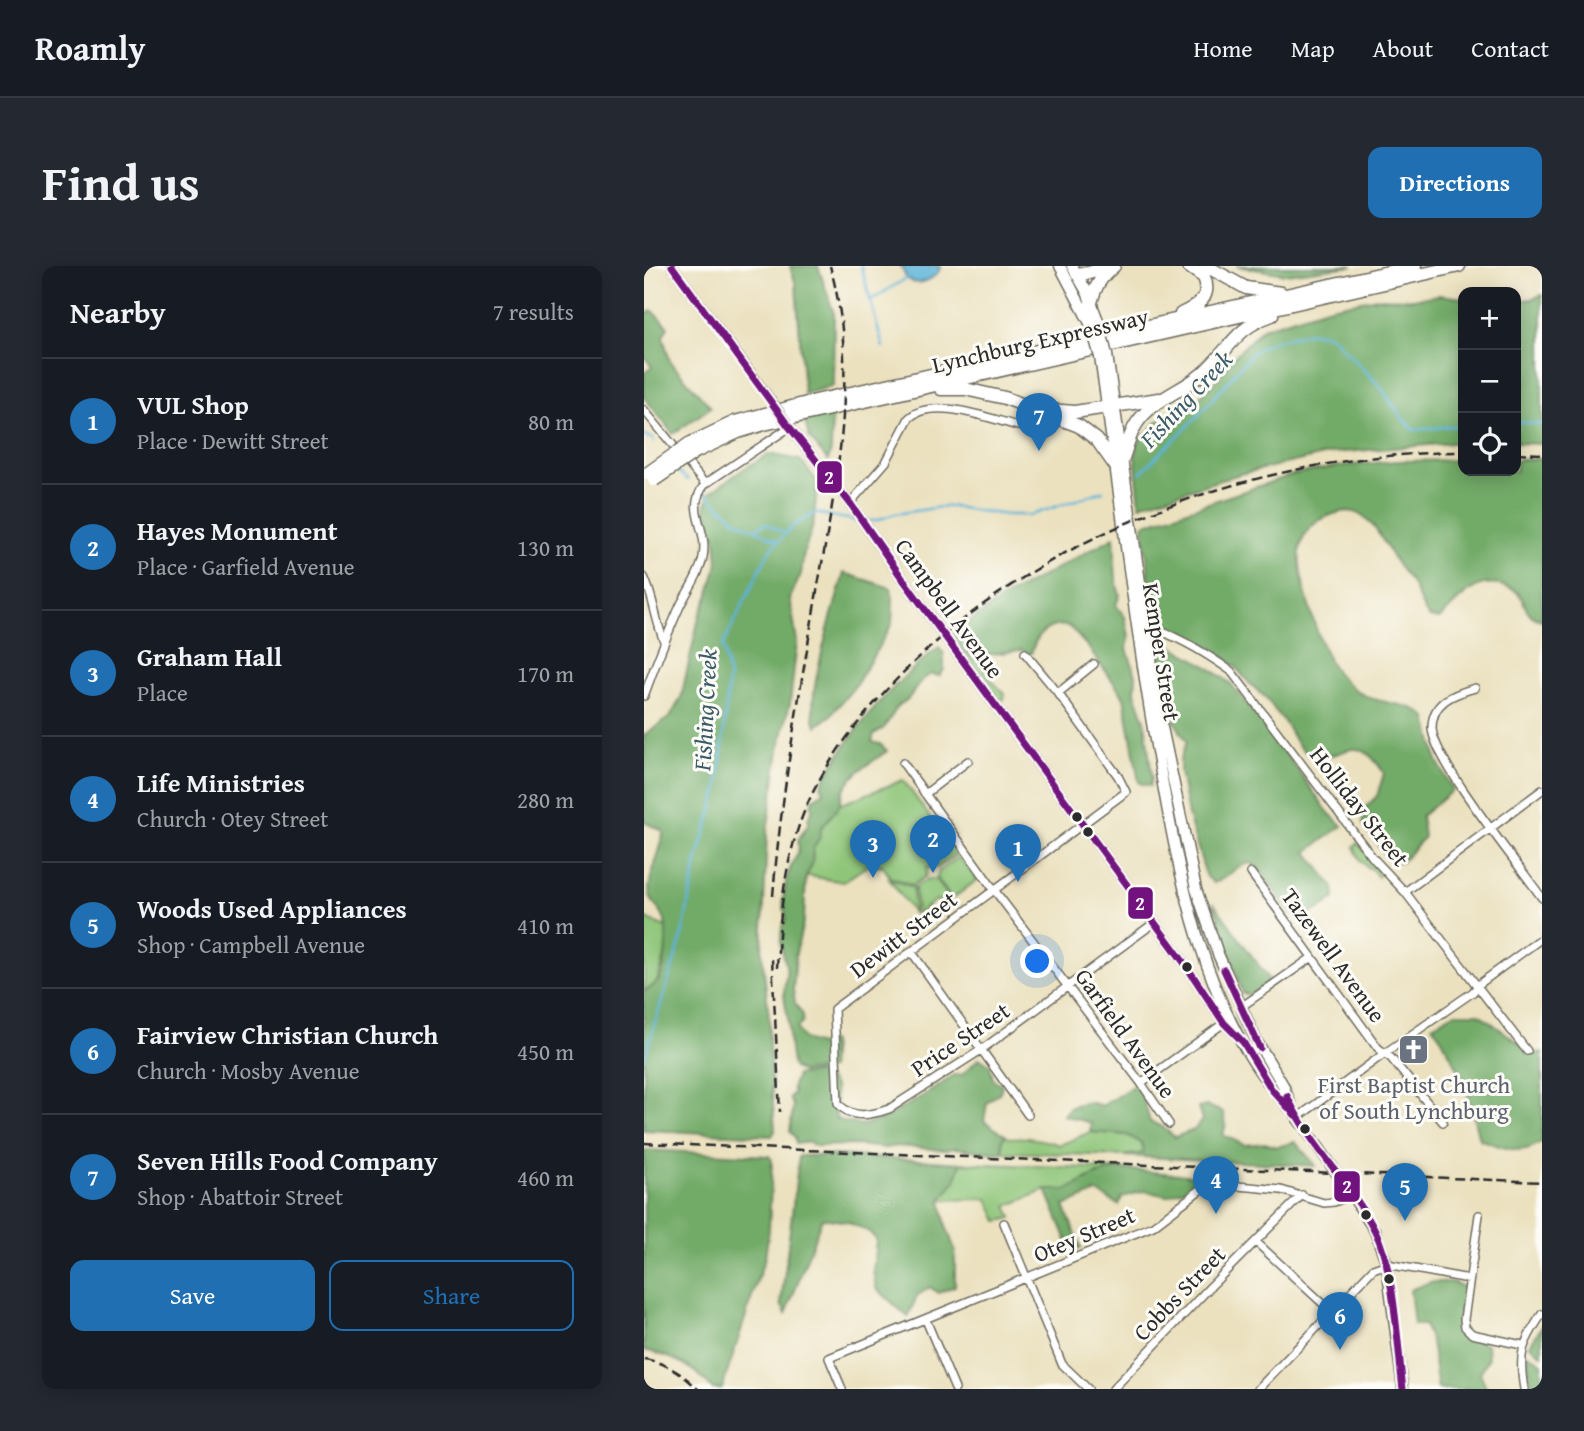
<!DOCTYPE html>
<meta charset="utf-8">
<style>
:root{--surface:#171b24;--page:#242831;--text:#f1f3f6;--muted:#9ea1a6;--line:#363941;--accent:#1f6fb2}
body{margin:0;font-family:"Gentium Book Plus",serif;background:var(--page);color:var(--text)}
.controls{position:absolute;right:21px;top:21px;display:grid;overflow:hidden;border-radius:14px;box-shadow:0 4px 18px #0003}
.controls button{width:63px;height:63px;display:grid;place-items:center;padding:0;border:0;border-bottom:2px solid var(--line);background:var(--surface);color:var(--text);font:35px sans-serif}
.you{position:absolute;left:394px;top:696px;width:24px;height:24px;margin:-18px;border:5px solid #fff;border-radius:50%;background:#1a73e8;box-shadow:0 0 0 10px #1a73e833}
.badge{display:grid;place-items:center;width:46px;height:46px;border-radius:50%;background:var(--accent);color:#fff;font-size:23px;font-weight:700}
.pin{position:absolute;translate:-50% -58px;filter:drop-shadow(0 2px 4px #0008)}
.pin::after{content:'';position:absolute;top:37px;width:24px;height:21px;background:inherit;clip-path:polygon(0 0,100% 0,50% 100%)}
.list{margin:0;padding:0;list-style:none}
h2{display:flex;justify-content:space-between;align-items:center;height:91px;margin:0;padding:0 28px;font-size:30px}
h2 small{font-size:23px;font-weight:400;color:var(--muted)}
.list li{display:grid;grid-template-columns:46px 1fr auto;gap:21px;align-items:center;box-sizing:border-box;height:126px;padding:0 28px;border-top:2px solid var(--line)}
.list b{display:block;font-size:26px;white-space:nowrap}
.list p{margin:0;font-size:23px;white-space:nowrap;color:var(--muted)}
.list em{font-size:23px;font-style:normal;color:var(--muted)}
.actions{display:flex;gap:14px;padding:21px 28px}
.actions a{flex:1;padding:16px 0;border:2px solid var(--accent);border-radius:14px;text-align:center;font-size:24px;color:var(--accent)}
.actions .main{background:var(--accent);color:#fff}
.icon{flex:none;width:38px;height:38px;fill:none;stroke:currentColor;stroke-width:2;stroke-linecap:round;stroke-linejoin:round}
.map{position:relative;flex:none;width:898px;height:1123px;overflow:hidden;border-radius:14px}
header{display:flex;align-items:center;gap:42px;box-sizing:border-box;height:98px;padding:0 35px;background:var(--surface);border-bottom:2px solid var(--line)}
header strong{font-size:33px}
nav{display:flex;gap:38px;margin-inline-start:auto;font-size:24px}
.intro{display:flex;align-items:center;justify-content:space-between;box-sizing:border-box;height:168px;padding:0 42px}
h1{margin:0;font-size:49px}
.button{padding:18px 32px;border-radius:14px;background:var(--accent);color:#fff;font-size:24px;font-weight:700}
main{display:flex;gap:42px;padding:0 42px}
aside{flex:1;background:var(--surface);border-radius:14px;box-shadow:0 4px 18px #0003}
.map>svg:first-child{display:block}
</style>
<header>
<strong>Roamly</strong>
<nav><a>Home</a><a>Map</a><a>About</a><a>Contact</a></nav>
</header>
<div class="intro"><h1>Find us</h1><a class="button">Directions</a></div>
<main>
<aside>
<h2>Nearby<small>7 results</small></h2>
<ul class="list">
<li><span class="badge">1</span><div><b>VUL Shop</b><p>Place · Dewitt Street</p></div><em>80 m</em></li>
<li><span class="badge">2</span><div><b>Hayes Monument</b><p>Place · Garfield Avenue</p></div><em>130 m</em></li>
<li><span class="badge">3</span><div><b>Graham Hall</b><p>Place</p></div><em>170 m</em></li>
<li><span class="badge">4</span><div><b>Life Ministries</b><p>Church · Otey Street</p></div><em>280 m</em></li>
<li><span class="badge">5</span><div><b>Woods Used Appliances</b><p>Shop · Campbell Avenue</p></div><em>410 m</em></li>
<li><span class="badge">6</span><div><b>Fairview Christian Church</b><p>Church · Mosby Avenue</p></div><em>450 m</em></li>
<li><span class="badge">7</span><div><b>Seven Hills Food Company</b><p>Shop · Abattoir Street</p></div><em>460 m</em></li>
</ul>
<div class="actions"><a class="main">Save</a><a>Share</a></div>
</aside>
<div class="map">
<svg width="898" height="1123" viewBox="0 0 898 1123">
<rect width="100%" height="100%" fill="#fdfcf7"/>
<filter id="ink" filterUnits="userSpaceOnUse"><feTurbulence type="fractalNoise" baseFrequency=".0143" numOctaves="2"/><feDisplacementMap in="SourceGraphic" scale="14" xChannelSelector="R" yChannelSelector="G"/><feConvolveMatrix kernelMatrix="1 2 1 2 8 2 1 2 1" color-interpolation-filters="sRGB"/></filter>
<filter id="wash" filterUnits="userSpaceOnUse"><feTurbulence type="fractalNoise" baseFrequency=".00686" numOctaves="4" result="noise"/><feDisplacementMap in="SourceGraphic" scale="28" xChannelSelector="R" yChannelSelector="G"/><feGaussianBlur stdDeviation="1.57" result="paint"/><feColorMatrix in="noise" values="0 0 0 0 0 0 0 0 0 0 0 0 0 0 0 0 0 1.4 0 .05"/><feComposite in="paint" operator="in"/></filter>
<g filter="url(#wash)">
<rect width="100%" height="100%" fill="#ebe1bf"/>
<!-- green -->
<path fill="#8ec578" stroke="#5c7852" stroke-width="2" d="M317 383 338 398 344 411 361 428 360 433 356 435Z
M259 514 313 588 293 602 289 601 283 602 282 610 269 619 246 611 238 599 234 600 230 595 199 616 159 609 184 543Z
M536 574 570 696 567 695 550 643Z
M714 577 737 606 734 611 726 601 724 602 716 594 710 581Z
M315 591 333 614 308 633 293 612 295 605Z
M245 613 269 621 270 648Z
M284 613H292L306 634 301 638 292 634 273 648 271 621Z
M0 652 29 664 12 719 0 725Z
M591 748 604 764 628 810 627 812 610 787Z
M446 866 483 869 498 877 501 887 480 890 359 886 358 874 361 869 365 872C381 870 401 874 416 879Z
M317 897 474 903 454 908 423 924H402L363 940 368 952 354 955 344 933 297 934 311 915Z"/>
<!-- forest -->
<path fill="#72aa68" stroke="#4e6a4a" stroke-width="2" d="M146 0H174L190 48 189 120 160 128 152 19Z
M592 0H709L641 8Z
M794 29 819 32V176L689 187 596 208 496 239 491 191 495 175 514 155 556 130 568 119 589 92 619 62 686 41 733 32 770 33Z
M898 29V178L872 177V35L887 33Z
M8 44 24 61 19 70 26 96 67 141 29 168 0 131V107L8 101 0 90V50Z
M188 148 187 185 184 195 165 171 160 152Z
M125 188 156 194 174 216 169 259 160 286 157 308 146 332 153 376 146 437 135 483 123 566 118 686 125 751V784L131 865 128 870 0 864V726C5 723 13 718 16 712 22 701 24 663 20 652 15 641 5 636 5 623 6 603 19 584 19 565L0 556V469L26 451 37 432 55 351 64 331 74 296 72 274 61 244 64 228 101 202Z
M898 193V354C877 348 885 339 874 327 870 323 863 321 859 320 831 309 814 336 795 353L785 351C777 341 774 329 768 318 762 309 754 301 749 292 739 276 731 255 713 247 703 243 690 247 682 251 667 258 660 266 656 282 652 307 676 383 691 404 700 417 718 431 734 434 750 439 770 438 783 452L793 495 809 524 777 550 780 571 758 596H752L741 589 719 558 721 542 733 530 740 507C712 465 707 490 669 493L653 478 643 460 621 431 606 418 589 398 568 382 513 352 508 337 499 259 651 208 697 200 754 195 819 194V205H872V194Z
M470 271C472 290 469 311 476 329L472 339 481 351 485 370 483 383 492 409 491 426 501 455 508 512 506 520 495 517 480 431 444 381 425 360C404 357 392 368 387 388L377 384 342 389 338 398 317 383 309 367 362 330Z
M200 307 247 322 249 332 248 358 212 419 186 450 173 460C157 441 193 334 200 307Z
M514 376 524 378 563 400 586 417 625 464 684 546 699 561 698 560 663 586 690 622 691 632C679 642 663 653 647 648L616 604 607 597C592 598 585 612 570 617L562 610 544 549 536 506V494L543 475C520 447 520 410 514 376Z
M295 381 300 388V404L295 410 287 408 278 414 264 433 254 440 240 462 230 468 228 476 236 478 243 485 216 504 206 514 199 525 195 540 177 562 176 571 169 583 168 599 162 611 160 652 152 687 149 724 151 737 159 749V756L153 762C157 773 164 776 176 779L183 774 188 776 186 803 157 806 149 801C144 783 146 771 144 753 143 744 140 736 140 726 140 717 144 708 142 699 138 686 133 665 142 653 142 647 139 642 139 636 140 625 142 611 147 601 151 591 157 586 154 574L165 557 164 553 169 542 167 540 169 533 180 526 177 519C205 467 248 417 295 381Z
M569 636 626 715 607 728H599Z
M810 747H834L890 788 898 786V876C876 891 858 881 835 873L820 814 798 773 788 759Z
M335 792 346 799 349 813 358 819 356 826 343 837 340 855 361 869 358 874 359 886 351 887 312 882 300 884 252 880 242 882 212 879 171 880 165 876 152 878 151 871 146 866 149 839 145 832 150 826 148 822 153 809 180 806 191 822 192 853C202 856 214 860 224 858 238 855 300 819 309 809H318Z
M492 818 499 831 506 856 517 860 531 871 550 864 558 854 554 842 563 840 579 846 582 858 579 869 600 879 621 877 633 881 651 876 672 900 480 890 500 887 498 877 483 869 446 866 447 857 419 849C428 836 444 834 458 840Z
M0 884 125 890 128 894 125 964 121 991 78 1123H68C52 1100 26 1090 0 1084Z
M194 889 317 897 311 915 297 934 302 960 311 984V1020L294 1027 286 1021 273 1030 264 1051 232 1022 229 1005 232 975 226 966 204 956 178 952 142 1048 137 1038 155 890Z
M474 903 554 910 539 924 523 930 501 925 478 931 475 939 453 926 420 940 437 982 428 986 402 924H423L454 908Z
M786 1016H809L820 1021 815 1059 824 1072 843 1078 844 1093 836 1107 843 1123H794L787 1075 780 1059H770L766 1024Z
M898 1059V1089L886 1079Z
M883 1087 898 1097V1123H887Z"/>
<!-- water -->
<path fill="#5cb4d9" stroke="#447082" stroke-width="2" d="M257 0H297C294 12 273 24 262 11 262 11 257 1 257 0Z"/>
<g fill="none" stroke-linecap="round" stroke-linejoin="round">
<!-- stream -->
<path stroke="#5cb4d9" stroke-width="2.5" d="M217 0 239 81
M227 34 263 12
M872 156 898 158
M0 169 9 173 10 176
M32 204 44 214
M496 207 555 149 610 85 629 75 668 66 686 69 736 120 757 151 770 164 819 159
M61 227 92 254 134 275
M221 255H230L251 248 304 240 362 249H387L459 225
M112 263 121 257 140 267
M0 792 37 674 54 591 74 524 85 411 79 379 125 285 149 260 171 247 214 255"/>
</g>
</g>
<g filter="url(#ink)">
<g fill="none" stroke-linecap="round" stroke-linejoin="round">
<defs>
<path id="street" d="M0 144 61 218
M206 237 242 196 265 152C288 130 347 153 374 160
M0 311C10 332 11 354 20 375
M500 359C532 369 559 385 587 405L729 592 761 626 883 785
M381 387 414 427 474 510 482 526 190 743 194 837C207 854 228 849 245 843L337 784 510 657
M831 422C810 428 788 435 788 462 789 494 876 600 898 632
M414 427 450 398
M0 430C11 400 23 369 36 340 44 324 56 308 59 291 65 261 40 245 61 218L146 161
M259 497 348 621 497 817 525 858
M281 528 324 495
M607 607 734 782 747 792 799 856
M761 626 898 524
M267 685 384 849
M597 741 667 692
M497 817 580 757
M653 852 741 787 829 726 834 719 898 672
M835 949 820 1053 821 1061 828 1068 878 1079
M360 957 418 1098 444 1123
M612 976 687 1045
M282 1054 311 1123
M198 1123 185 1092 509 960 556 924 576 919 606 921 637 924 680 937 690 936 708 929
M469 1123 566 1021 658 929
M614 1123 729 1003 743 998 825 1013
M880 1123C874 1087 878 1078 898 1048"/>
<path id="secondary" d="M28 0 129 138
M143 158 206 237 258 312 541 698 580 757 592 769"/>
<path id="primary" d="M416 0 447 59
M428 0 443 26 455 57
M463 89 515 447 552 623 574 688 612 774 639 819 651 849 675 882
M456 91C476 223 489 354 513 485 534 605 559 751 646 843
M708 929 731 965 743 998 759 1123"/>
<path id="highway" d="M562 0 602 22 637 27
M433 8 445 7 466 0
M447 37C451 20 457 11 470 0
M537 48C554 40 568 31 560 11L544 0
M297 123H321L361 132 435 160 453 174 470 198
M405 144 431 146 515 133
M45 178 91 156 167 136 771 0
M51 186 94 166 120 158 815 0
M479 192C483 180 486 167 493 157 508 134 538 125 558 108 585 85 590 62 628 49"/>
</defs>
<!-- street casing -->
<use href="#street" stroke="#6e6b5f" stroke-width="10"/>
<!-- secondary casing -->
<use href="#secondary" stroke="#6e6b5f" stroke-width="12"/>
<!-- primary casing -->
<use href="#primary" stroke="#6e6b5f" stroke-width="13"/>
<!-- highway casing -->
<use href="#highway" stroke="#6e6b5f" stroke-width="15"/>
<!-- street -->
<use href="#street" stroke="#fff" stroke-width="7"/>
<!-- secondary -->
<use href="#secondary" stroke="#fff" stroke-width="10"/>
<!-- primary -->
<use href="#primary" stroke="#fff" stroke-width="10"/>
<!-- highway -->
<use href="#highway" stroke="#fff" stroke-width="12"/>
<!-- rail -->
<path stroke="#2b2b2b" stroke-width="2.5" stroke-dasharray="10 5" stroke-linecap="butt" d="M872 187 898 188
M129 630C137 529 155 431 172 331 191 221 217 110 186 0
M128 693 136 846
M133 702C136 648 140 596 160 546 179 499 215 452 250 416 395 265 613 188 819 186
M0 877 898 916
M0 1093C21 1096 40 1109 54 1123"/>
<defs>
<path id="secondary-bridge" d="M129 138 143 158"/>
<path id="primary-bridge" d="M455 57 463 89
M447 59 456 91
M675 882 708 929"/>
<path id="highway-bridge" d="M4 207 45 178
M10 214 51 186"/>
</defs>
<!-- secondary-bridge casing -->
<use href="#secondary-bridge" stroke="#6e6b5f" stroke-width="12" stroke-linecap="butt"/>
<!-- primary-bridge casing -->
<use href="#primary-bridge" stroke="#6e6b5f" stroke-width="13" stroke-linecap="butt"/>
<!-- highway-bridge casing -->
<use href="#highway-bridge" stroke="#6e6b5f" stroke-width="15" stroke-linecap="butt"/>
<!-- secondary-bridge -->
<use href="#secondary-bridge" stroke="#fff" stroke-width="10"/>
<!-- primary-bridge -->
<use href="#primary-bridge" stroke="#fff" stroke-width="10"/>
<!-- highway-bridge -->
<use href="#highway-bridge" stroke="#fff" stroke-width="12"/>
<defs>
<path id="bus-1" d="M28 0 143 158 206 237 258 312 541 698 580 757 599 776 628 824 651 849
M580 704 616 782
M643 830C665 879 707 917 731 965 751 1005 753 1077 759 1123"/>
</defs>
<!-- bus-1 casing -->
<use href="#bus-1" stroke="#fdfcf7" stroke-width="12"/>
<!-- bus-1 -->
<use href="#bus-1" stroke="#72127e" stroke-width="7"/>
</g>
</g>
<!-- icons -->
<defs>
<symbol id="church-square" viewBox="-11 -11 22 22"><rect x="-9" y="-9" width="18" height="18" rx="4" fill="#6b7280" stroke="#fdfcf7"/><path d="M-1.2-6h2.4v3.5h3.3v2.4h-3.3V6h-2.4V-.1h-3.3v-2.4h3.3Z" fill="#fff"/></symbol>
</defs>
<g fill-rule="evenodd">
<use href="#church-square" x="752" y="766" width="35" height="35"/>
</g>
<!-- markers -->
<g fill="#2b2b2b" stroke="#fdfcf7" stroke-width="2.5">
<circle cx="433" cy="551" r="6"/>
<circle cx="444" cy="566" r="6"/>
<circle cx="543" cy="701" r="6"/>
<circle cx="661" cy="863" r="6"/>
<circle cx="722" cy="949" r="6"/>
<circle cx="745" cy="1013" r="6"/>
</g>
<g text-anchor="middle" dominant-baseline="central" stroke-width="6" stroke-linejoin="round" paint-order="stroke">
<!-- street labels -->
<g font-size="23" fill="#2b2b2b" stroke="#fdfcf7">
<text transform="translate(396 74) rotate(-13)">Lynchburg Expressway</text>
<text transform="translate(306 342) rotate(54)">Campbell Avenue</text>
<text transform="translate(518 386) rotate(81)">Kemper Street</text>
<text transform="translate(716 540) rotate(52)">Holliday Street</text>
<text transform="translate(259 668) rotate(-37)">Dewitt Street</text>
<text transform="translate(690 689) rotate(54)">Tazewell Avenue</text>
<text transform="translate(482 767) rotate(54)">Garfield Avenue</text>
<text transform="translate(316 773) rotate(-34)">Price Street</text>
<text transform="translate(440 968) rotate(-23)">Otey Street</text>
<text transform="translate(535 1027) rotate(-46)">Cobbs Street</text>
</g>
<!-- worship labels -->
<g font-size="23" fill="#5b616d" stroke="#fdfcf7">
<text x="770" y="818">First Baptist Church<tspan x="770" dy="26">of South Lynchburg</tspan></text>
</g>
<!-- water labels -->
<g font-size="24" font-style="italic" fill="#3c5b68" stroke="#fdfcf7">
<text transform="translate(542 133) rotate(-47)">Fishing Creek</text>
<text transform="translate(61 444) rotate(-87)">Fishing Creek</text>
</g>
</g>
<g stroke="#fdfcf7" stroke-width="2.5">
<rect x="172" y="194" width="27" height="34" rx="7" fill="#72127e"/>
<rect x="483" y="620" width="27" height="34" rx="7" fill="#72127e"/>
<rect x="689" y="904" width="28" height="33" rx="7" fill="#72127e"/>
</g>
<g font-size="19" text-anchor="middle" font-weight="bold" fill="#fff">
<text x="185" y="218">2</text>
<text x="496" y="644">2</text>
<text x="703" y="927">2</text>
</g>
</svg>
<div class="controls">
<button>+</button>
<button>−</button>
<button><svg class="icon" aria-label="locate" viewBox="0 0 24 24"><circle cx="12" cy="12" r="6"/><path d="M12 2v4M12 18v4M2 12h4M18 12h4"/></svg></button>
</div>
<div class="you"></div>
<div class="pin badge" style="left:374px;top:616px">1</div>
<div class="pin badge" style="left:289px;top:607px">2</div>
<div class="pin badge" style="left:229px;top:612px">3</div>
<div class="pin badge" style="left:572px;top:948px">4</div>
<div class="pin badge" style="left:761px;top:955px">5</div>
<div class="pin badge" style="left:696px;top:1084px">6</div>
<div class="pin badge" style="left:395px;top:185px">7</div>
</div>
</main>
